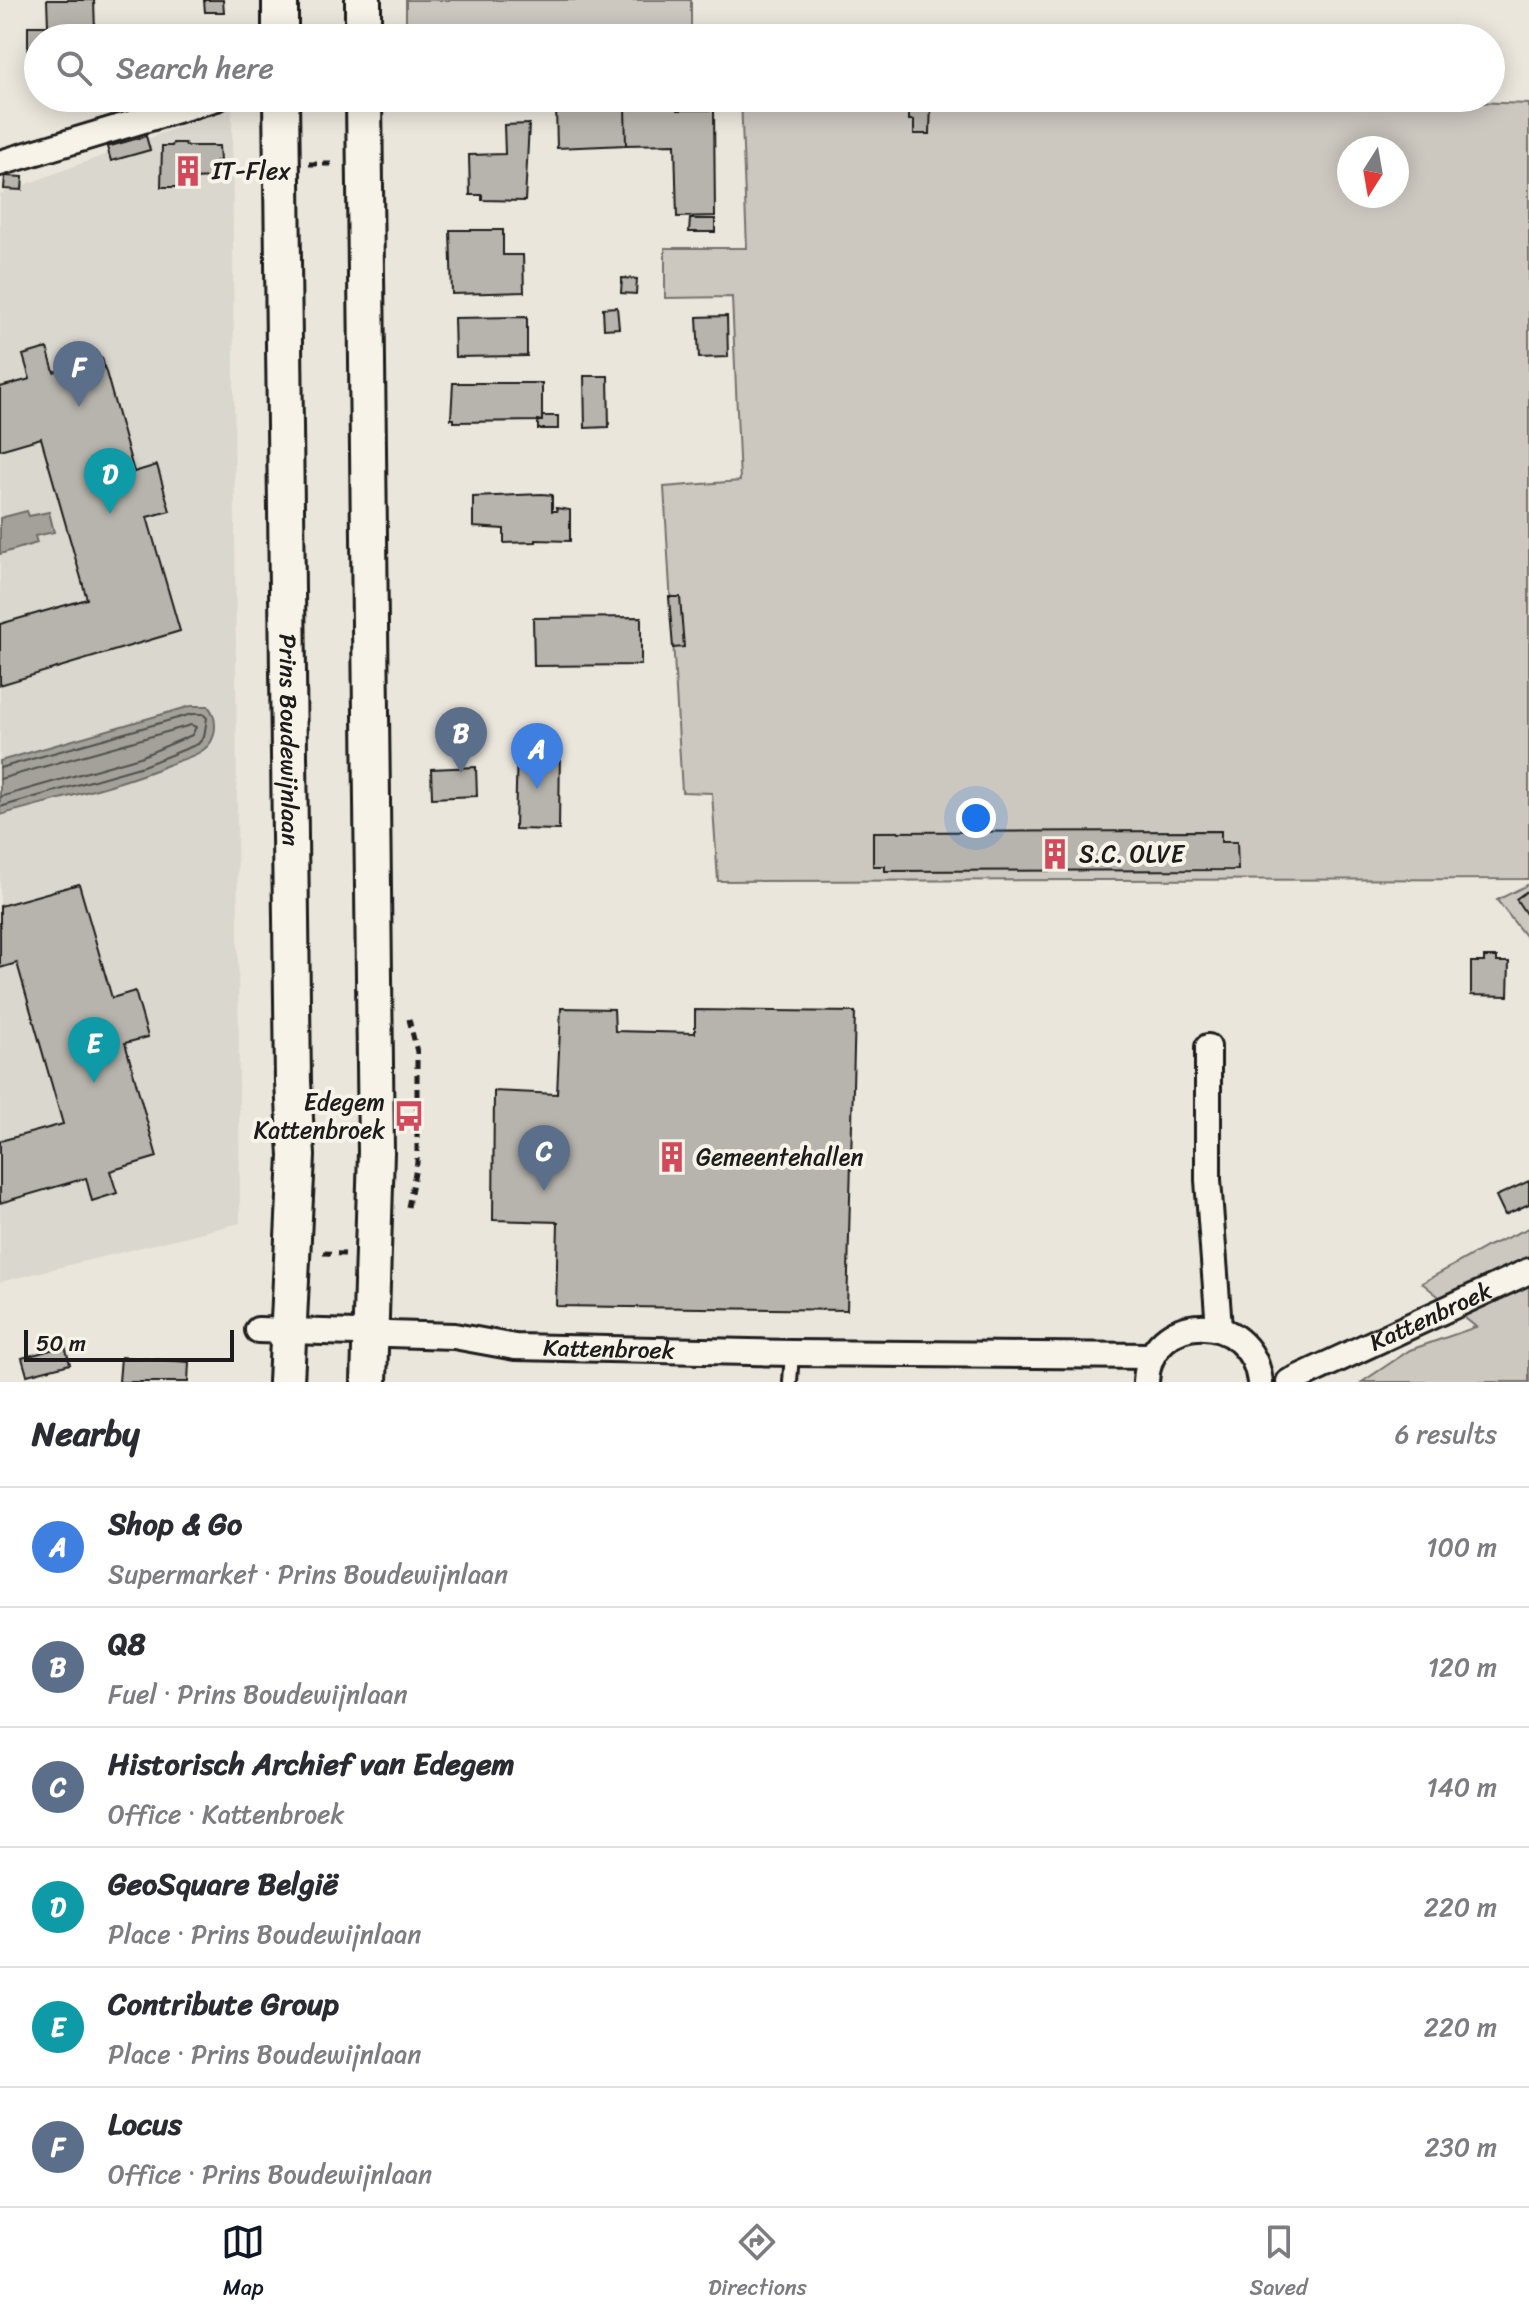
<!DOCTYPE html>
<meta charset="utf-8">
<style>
:root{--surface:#fff;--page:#f7f7f7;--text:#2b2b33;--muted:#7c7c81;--line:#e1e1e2;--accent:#111827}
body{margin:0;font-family:Sriracha,sans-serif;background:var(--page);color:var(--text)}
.compass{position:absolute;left:1337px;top:136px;width:72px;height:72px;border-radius:50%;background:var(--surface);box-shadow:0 4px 20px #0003;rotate:191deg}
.scale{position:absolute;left:24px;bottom:20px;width:210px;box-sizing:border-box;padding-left:8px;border:4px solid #1c1c1c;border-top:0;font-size:22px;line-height:28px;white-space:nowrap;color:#1c1c1c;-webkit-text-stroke:6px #f7f3e8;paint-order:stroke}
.you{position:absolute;left:976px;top:818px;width:28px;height:28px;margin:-20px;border:6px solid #fff;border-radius:50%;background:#1a73e8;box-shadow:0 0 0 12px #1a73e833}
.badge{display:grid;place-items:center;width:52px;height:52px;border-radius:50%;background:var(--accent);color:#fff;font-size:26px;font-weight:700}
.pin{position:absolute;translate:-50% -66px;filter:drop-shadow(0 2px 4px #0008)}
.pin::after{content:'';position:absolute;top:42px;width:28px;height:24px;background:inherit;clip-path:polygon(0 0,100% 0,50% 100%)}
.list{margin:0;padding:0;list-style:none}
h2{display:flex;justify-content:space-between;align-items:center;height:104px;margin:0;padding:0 32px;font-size:34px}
h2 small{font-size:26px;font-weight:400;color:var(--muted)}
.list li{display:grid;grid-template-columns:52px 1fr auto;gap:24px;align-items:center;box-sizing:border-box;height:120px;padding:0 32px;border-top:2px solid var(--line)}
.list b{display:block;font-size:30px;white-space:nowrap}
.list p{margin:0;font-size:26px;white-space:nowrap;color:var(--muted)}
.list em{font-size:26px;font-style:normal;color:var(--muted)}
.icon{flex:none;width:44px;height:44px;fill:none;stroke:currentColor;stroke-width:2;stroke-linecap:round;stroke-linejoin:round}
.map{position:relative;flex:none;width:1529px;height:1382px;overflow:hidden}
.search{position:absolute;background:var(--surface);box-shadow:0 4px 20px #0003;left:24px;right:24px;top:24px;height:88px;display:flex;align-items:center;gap:20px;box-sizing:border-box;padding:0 28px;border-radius:44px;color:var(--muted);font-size:30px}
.sheet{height:824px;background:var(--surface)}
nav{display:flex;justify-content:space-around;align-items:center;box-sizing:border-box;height:112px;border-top:2px solid var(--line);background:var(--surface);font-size:22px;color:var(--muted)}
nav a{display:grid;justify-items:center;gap:4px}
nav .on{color:var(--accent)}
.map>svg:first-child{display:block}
</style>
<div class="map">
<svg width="1529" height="1382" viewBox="0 0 1529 1382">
<rect width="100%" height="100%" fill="#eae6dc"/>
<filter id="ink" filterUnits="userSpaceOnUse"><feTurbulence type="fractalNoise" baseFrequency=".0125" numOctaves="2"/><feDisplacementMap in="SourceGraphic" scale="16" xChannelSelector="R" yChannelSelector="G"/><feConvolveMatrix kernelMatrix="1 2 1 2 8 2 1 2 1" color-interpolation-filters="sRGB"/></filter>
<g filter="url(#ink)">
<!-- built -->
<path fill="#dad7ce" d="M232 107 240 1223 0 1282V194Z"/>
<!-- green -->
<path fill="#ccc8c0" stroke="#74726e" stroke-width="2" fill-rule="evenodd" d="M406 0H691V38H406Z
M741 98H1356L1529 104V879L718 881 712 793 682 792 664 487 740 481 732 297 665 298V248H747ZM1349 148H1397V196H1349Z
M1529 884V941L1497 900Z
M1529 1228V1382H1362L1410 1350 1476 1327 1422 1283 1486 1247Z"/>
<!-- water -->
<path fill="#a3a19a" stroke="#6d6c68" stroke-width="2" d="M27 511 29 516 49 512 54 532 35 536 37 543 0 554V518Z
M191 706H208C218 718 218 740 203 750 194 757 179 760 168 765 115 787 56 799 0 815V761Z"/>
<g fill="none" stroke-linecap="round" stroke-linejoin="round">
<!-- shore -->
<path stroke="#52514e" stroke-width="2" d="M0 768 192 714H203L207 718 204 737 198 744 143 766 0 807
M0 779 191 725 196 727 192 735 140 757 0 797"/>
</g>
<!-- building -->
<path fill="#b6b4ac" stroke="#1c1c1c" stroke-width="2" d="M47 0H94L95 31H101V38H38V51H28V26H48Z
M204 0H223L224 12H205Z
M909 98H931L930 134H914V120H909Z
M677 105V110H714L715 216 677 217 675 144 626 145 625 106Z
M625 106 626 145 557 148 556 107Z
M529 124 525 201 482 200V195H470L469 155 505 154 504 125Z
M146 136 150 150 111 161 107 147Z
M173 143H185L186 146H219L220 161H215L216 178 191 179 190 187H161L162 146H172Z
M5 176 23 177 22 190 4 189Z
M690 219H715V232H689Z
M450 230H503V255H523L524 292 452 294Z
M622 278 637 279 636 294 621 293Z
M617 307 619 328 604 329 603 308Z
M727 316 728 357 699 358 697 317Z
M527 317V356L455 357 454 318Z
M47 348 54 372 102 358 134 472 157 465 170 511 147 517 180 631 0 685V624L87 599 41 438 0 450V387L30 379 23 355Z
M584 376H608L609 427 585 428Z
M453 383H542V421L454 422V419H451Z
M542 416H558V429H538V420L542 421Z
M542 494 552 495V511H557L556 508 570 510V541L536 540V542L504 543V529L473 527V497Z
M669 597H680L684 647 673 648Z
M641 617V665L534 666 533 618Z
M517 745H560L559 830 515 829Z
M476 767 477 796 432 798 431 769Z
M1221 831V842H1237L1238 870 885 871V866H873V832Z
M79 884 112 998 135 991 148 1037 125 1043 157 1157 110 1171 117 1193 92 1201 86 1178 0 1203V1141L63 1124 17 963 0 968V906Z
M1527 891 1529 893 1528 917 1516 899Z
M1484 957H1497V962H1509L1508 996 1471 995V962H1484Z
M561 1008 614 1009 615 1031 695 1033V1010L855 1012 847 1310 556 1306 558 1222 493 1220 494 1091 557 1094Z
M1529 1181V1204L1505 1215 1496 1196Z
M65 1346 70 1364 27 1375 22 1358Z
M121 1357 189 1362 188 1382H119Z"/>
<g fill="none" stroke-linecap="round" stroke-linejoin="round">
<defs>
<path id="service" d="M790 1382 792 1353"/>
<g id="minor">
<path d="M0 163 217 98"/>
<path d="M1208 1047V1180L1219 1328"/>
<path id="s1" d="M258 1330 454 1336 515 1347 792 1353 1152 1356"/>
<path d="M1146 1382C1149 1309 1251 1308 1260 1382"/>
<path id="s2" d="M1289 1382 1529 1271"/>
</g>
<g id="secondary">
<path d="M280 0V38"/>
<path d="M363 0V38"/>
<path id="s3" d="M281 98 293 1082 297 1156 286 1382"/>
<path d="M364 98 376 1152 369 1382"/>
</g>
</defs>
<!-- service casing -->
<use href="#service" stroke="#1c1c1c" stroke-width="18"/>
<!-- minor casing -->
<use href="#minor" stroke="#1c1c1c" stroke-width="30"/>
<!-- secondary casing -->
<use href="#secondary" stroke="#1c1c1c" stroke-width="40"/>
<!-- path -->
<path stroke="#1c1c1c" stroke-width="5" stroke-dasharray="8 6" stroke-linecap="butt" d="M309 164H335
M408 1207 417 1163V1052L408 1015
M323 1253 345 1254"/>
<!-- service -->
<use href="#service" stroke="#f7f3e8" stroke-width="12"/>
<!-- minor -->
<use href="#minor" stroke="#f7f3e8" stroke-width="24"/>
<!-- secondary -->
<use href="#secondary" stroke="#f7f3e8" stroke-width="34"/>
</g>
</g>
<!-- icons -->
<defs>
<symbol id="building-bare" viewBox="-9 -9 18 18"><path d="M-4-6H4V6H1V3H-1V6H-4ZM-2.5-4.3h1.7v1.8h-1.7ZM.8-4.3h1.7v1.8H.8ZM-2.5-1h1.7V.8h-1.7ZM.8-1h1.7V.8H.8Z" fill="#d1495b" stroke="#f7f3e8" stroke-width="2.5" paint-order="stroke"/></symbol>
<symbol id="bus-bare" viewBox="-9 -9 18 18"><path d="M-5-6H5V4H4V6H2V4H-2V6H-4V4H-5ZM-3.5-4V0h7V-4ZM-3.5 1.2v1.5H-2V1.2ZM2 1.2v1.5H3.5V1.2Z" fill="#d1495b" stroke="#f7f3e8" stroke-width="2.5" paint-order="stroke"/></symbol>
</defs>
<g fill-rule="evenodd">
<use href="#building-bare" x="166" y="149" width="44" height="44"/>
<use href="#building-bare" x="1033" y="832" width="44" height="44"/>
<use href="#bus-bare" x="387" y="1094" width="44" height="44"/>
<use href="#building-bare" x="650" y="1135" width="44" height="44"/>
</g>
<g text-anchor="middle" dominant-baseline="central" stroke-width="8" stroke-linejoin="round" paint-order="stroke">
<!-- poi labels -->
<g font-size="24" fill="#1c1c1c" stroke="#f7f3e8" text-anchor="start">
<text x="212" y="171">IT-Flex</text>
<text x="1079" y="854">S.C. OLVE</text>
<text x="385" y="1102" text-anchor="end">Edegem<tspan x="385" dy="28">Kattenbroek</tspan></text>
<text x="696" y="1157">Gemeentehallen</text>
</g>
<!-- street labels -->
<g font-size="24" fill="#1c1c1c" stroke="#f7f3e8">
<text stroke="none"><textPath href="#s3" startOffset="642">Prins Boudewijnlaan</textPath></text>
<text stroke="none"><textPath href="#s2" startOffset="156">Kattenbroek</textPath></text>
<text stroke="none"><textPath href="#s1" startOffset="352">Kattenbroek</textPath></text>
</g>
</g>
</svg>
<svg class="compass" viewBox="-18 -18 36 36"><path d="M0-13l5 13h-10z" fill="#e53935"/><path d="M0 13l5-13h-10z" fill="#7c7c81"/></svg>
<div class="scale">50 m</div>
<div class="you"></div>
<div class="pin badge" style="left:537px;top:789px;background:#3f7fe0">A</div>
<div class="pin badge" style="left:461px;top:773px;background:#5c6f8a">B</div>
<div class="pin badge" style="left:544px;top:1191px;background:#5c6f8a">C</div>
<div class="pin badge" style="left:110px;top:514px;background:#0f9aa8">D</div>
<div class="pin badge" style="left:94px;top:1083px;background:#0f9aa8">E</div>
<div class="pin badge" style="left:79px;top:407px;background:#5c6f8a">F</div>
<div class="search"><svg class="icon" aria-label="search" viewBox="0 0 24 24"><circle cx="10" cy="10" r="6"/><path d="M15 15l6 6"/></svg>Search here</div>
</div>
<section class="sheet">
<h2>Nearby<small>6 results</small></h2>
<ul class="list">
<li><span class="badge" style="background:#3f7fe0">A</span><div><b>Shop &amp; Go</b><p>Supermarket · Prins Boudewijnlaan</p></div><em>100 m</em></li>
<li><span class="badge" style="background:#5c6f8a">B</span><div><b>Q8</b><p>Fuel · Prins Boudewijnlaan</p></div><em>120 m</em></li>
<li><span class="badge" style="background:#5c6f8a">C</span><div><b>Historisch Archief van Edegem</b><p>Office · Kattenbroek</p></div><em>140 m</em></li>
<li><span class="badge" style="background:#0f9aa8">D</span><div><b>GeoSquare België</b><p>Place · Prins Boudewijnlaan</p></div><em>220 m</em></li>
<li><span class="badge" style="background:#0f9aa8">E</span><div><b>Contribute Group</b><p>Place · Prins Boudewijnlaan</p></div><em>220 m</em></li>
<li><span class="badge" style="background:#5c6f8a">F</span><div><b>Locus</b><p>Office · Prins Boudewijnlaan</p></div><em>230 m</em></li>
</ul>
</section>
<nav>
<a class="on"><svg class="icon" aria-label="map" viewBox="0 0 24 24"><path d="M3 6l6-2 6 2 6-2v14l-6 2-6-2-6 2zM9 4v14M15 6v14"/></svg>Map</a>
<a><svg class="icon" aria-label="directions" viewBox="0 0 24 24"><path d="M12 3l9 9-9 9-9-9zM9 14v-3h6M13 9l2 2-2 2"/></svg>Directions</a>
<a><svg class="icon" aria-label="saved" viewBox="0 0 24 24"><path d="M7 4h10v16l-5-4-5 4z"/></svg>Saved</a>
</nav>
